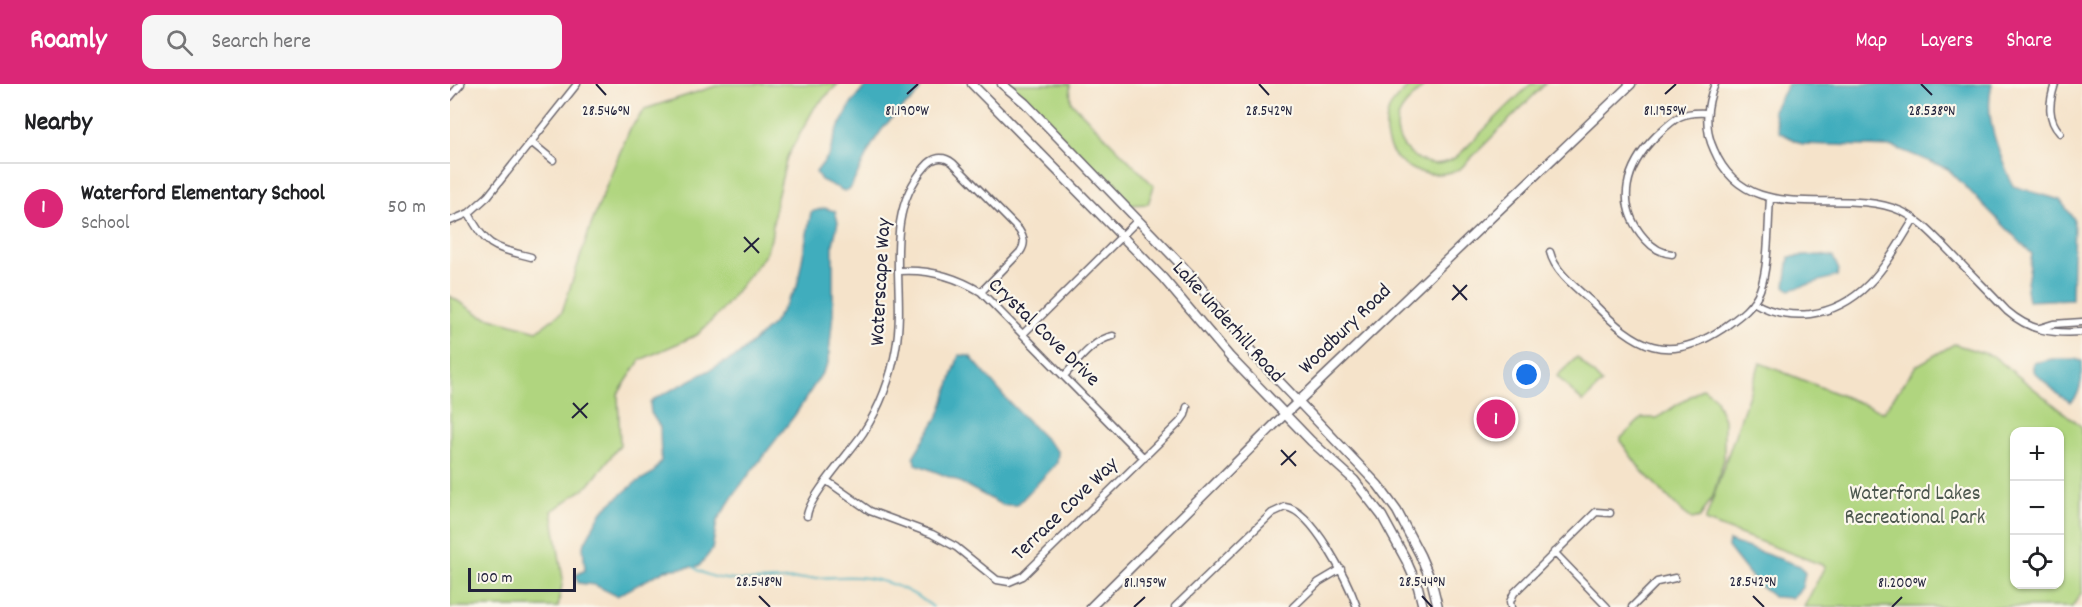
<!DOCTYPE html>
<meta charset="utf-8">
<style>
:root{--surface:#fff;--page:#f6f6f6;--text:#202124;--muted:#757577;--line:#e0e0e0;--accent:#db2777}
body{margin:0;font-family:Dekko,sans-serif;background:var(--page);color:var(--text)}
.controls{position:absolute;right:18px;bottom:18px;display:grid;overflow:hidden;border-radius:12px;box-shadow:0 2px 4px #0004}
.controls button{width:54px;height:54px;display:grid;place-items:center;padding:0;border:0;border-bottom:2px solid var(--line);background:var(--surface);color:var(--text);font:30px sans-serif}
.scale{position:absolute;left:18px;bottom:15px;width:108px;box-sizing:border-box;padding-left:6px;border:3px solid #22223b;border-top:0;font-size:16px;line-height:21px;white-space:nowrap;color:#22223b;-webkit-text-stroke:4px #fbf7ec;paint-order:stroke}
.you{position:absolute;left:1077px;top:291px;width:21px;height:21px;margin:-15px;border:4px solid #fff;border-radius:50%;background:#1a73e8;box-shadow:0 0 0 9px #1a73e833}
.badge{display:grid;place-items:center;width:39px;height:39px;border-radius:50%;background:var(--accent);color:#fff;font-size:20px;font-weight:700}
.pin{position:absolute;translate:-50% -50%;border:3px solid #fff;box-shadow:0 2px 6px #0006}
.list{margin:0;padding:0;list-style:none}
h2{display:flex;justify-content:space-between;align-items:center;height:78px;margin:0;padding:0 24px;font-size:26px}
h2 small{font-size:20px;font-weight:400;color:var(--muted)}
.list li{display:grid;grid-template-columns:39px 1fr auto;gap:18px;align-items:center;box-sizing:border-box;height:90px;padding:0 24px;border-top:2px solid var(--line)}
.list b{display:block;font-size:22px;white-space:nowrap}
.list p{margin:0;font-size:20px;white-space:nowrap;color:var(--muted)}
.list em{font-size:20px;font-style:normal;color:var(--muted)}
.icon{flex:none;width:33px;height:33px;fill:none;stroke:currentColor;stroke-width:2;stroke-linecap:round;stroke-linejoin:round}
.map{position:relative;flex:none;width:1632px;height:523px;overflow:hidden}
header{display:flex;align-items:center;gap:36px;box-sizing:border-box;height:84px;padding:0 30px;background:var(--accent);color:#fff}
header strong{font-size:28px}
nav{display:flex;gap:33px;margin-inline-start:auto;font-size:21px}
.search{width:420px;height:54px;background:var(--page);display:flex;align-items:center;gap:15px;box-sizing:border-box;padding:0 21px;border-radius:12px;color:var(--muted);font-size:22px}
main{display:flex}
aside{flex:1;background:var(--surface)}
.map>svg:first-child{display:block}
</style>
<header>
<strong>Roamly</strong>
<div class="search"><svg class="icon" aria-label="search" viewBox="0 0 24 24"><circle cx="10" cy="10" r="6"/><path d="M15 15l6 6"/></svg>Search here</div>
<nav><a>Map</a><a>Layers</a><a>Share</a></nav>
</header>
<main>
<aside>
<h2>Nearby<small></small></h2>
<ul class="list">
<li><span class="badge">1</span><div><b>Waterford Elementary School</b><p>School</p></div><em>50 m</em></li>
</ul>
</aside>
<div class="map">
<svg width="1632" height="523" viewBox="0 0 1632 523">
<rect width="100%" height="100%" fill="#fbf7ec"/>
<filter id="ink" filterUnits="userSpaceOnUse"><feTurbulence type="fractalNoise" baseFrequency=".0167" numOctaves="2"/><feDisplacementMap in="SourceGraphic" scale="12" xChannelSelector="R" yChannelSelector="G"/><feConvolveMatrix kernelMatrix="1 2 1 2 8 2 1 2 1" color-interpolation-filters="sRGB"/></filter>
<filter id="wash" filterUnits="userSpaceOnUse"><feTurbulence type="fractalNoise" baseFrequency=".008" numOctaves="4" result="noise"/><feDisplacementMap in="SourceGraphic" scale="24" xChannelSelector="R" yChannelSelector="G"/><feGaussianBlur stdDeviation="1.35" result="paint"/><feColorMatrix in="noise" values="0 0 0 0 0 0 0 0 0 0 0 0 0 0 0 0 0 1.4 0 .05"/><feComposite in="paint" operator="in"/></filter>
<g filter="url(#wash)">
<rect width="100%" height="100%" fill="#f5e3ca"/>
<!-- green -->
<path fill="#b0d57f" stroke="#697c5d" stroke-width="1.5" fill-rule="evenodd" d="M272 0H388L365 23 337 73 326 118 321 155 315 171 271 227 247 251 190 276 168 310 170 361 139 401 102 427 113 495 108 523H0V212L30 231 87 247 112 228 140 144 165 80 180 45 195 25Z
M561 0H620L621 18 704 102 698 120 679 121Z
M961 0H976C968 9 954 19 949 31 938 61 974 90 1001 76 1010 72 1018 61 1025 55 1043 36 1062 18 1081 0H1095L1010 85C972 101 928 78 937 33 939 19 951 10 961 0Z
M1504 260 1543 272 1632 343V508L1622 523H1354L1375 482 1255 437 1310 279 1433 328 1466 282ZM1564 348H1610V500H1564Z
M1127 273 1152 299 1133 318 1107 292Z
M1253 304 1265 313 1274 336V375L1263 412 1250 433 1242 435 1234 429 1191 386 1171 358V354L1192 334H1207Z"/>
<!-- water -->
<path fill="#3fadbd" stroke="#30687c" stroke-width="1.5" d="M417 0H472C469 15 450 24 441 35 421 56 413 80 400 105L394 107 371 96 366 88 379 71 386 48 402 19Z
M1338 0H1542C1533 35 1550 70 1563 102L1610 116 1624 135 1622 215 1578 217 1576 205 1582 170 1498 85 1444 63 1352 60 1329 48 1323 26Z
M374 124 385 127 388 138 383 160V230L378 280 345 331 287 406 267 437 262 466 249 482 215 486 167 512 145 501 128 499 126 491 135 486 133 462 152 427 185 399 203 389 211 377 210 343 201 329 200 319 204 315 287 272 323 240 347 203 361 128Z
M1370 171 1383 173 1389 186 1387 192 1340 206 1335 202 1339 173Z
M509 271 520 272 559 318 608 368 607 379 567 421H552L506 396 466 380 463 373 490 329Z
M1602 275H1625L1632 277C1632 290 1632 311 1621 318L1610 312 1583 287V279Z
M1279 457 1350 482 1355 489 1352 504 1342 514 1324 513 1307 500 1278 463Z"/>
<g fill="none" stroke-linecap="round" stroke-linejoin="round">
<!-- stream -->
<path stroke="#3fadbd" stroke-width="2" d="M244 483C272 509 368 490 407 493 435 495 461 506 483 523"/>
</g>
</g>
<g filter="url(#ink)">
<g fill="none" stroke-linecap="round" stroke-linejoin="round">
<defs>
<path id="street" d="M1265 0C1256 21 1254 45 1264 66 1298 147 1390 100 1451 127 1472 137 1487 155 1503 171 1521 190 1539 208 1557 227 1580 247 1602 250 1632 248
M1605 0C1599 18 1597 35 1610 49
M0 13 11 0
M81 58 103 76
M19 129C35 164 47 164 81 173
M0 137 19 129 38 112 127 0
M1100 168C1105 189 1129 206 1144 220 1186 262 1216 282 1272 245 1287 234 1303 224 1310 206 1319 182 1318 141 1320 114
M1222 170C1210 169 1202 163 1195 155 1164 120 1176 82 1206 52 1224 35 1231 27 1257 29
M449 187C479 185 505 192 531 208L694 374
M1303 218C1321 229 1339 232 1360 230 1415 223 1438 177 1464 135
M1590 244 1603 240 1632 238
M573 250 687 137
M614 292C627 278 644 255 663 252
M377 397 420 427 482 450 506 463 547 496 559 498 573 492 730 338 735 331 737 323
M357 432C358 414 401 367 413 349 430 323 441 294 446 264 457 204 430 134 475 83 483 73 493 71 503 79L569 146C574 154 576 160 570 168L531 208
M1104 468 1157 523
M725 523 822 429 835 423C863 426 898 498 907 523
M843 523 869 498 891 485
M1061 523 1060 518 1064 509 1146 428 1160 429
M1182 523 1207 498 1225 494"/>
<path id="secondary" d="M522 0 713 194 780 273 861 357 904 396 932 432 956 476 968 503 973 523
M552 0 575 19 740 190 806 273 928 401 947 427 970 471 982 499 988 523
M641 523 830 335 1181 0"/>
</defs>
<!-- street casing -->
<use href="#street" stroke="#6c666d" stroke-width="9"/>
<!-- secondary casing -->
<use href="#secondary" stroke="#6c666d" stroke-width="11"/>
<!-- street -->
<use href="#street" stroke="#fff" stroke-width="6"/>
<!-- secondary -->
<use href="#secondary" stroke="#fff" stroke-width="8"/>
</g>
</g>
<!-- ticks -->
<path fill="none" stroke="#22223b" stroke-width="2" d="M146 0 156 11M809 0 819 11M1471 0 1482 11M457 10 468 0M1215 10 1226 0M294 153 309 169M294 168 309 154M1003 201 1017 216M1002 216 1017 201M123 319 137 334M122 334 138 319M831 366 846 382M831 381 846 367M309 512 320 523M972 512 982 523M1303 512 1314 523M684 523 695 513M1442 523 1452 513"/>
<g text-anchor="middle" dominant-baseline="central" stroke-width="4.5" stroke-linejoin="round" paint-order="stroke">
<!-- street labels -->
<g font-size="21" fill="#22223b" stroke="#fbf7ec">
<text transform="translate(432 198) rotate(-87)">Waterscape Way</text>
<text transform="translate(777 239) rotate(48)">Lake Underhill Road</text>
<text transform="translate(896 246) rotate(-44)">Woodbury Road</text>
<text transform="translate(593 249) rotate(44)">Crystal Cove Drive</text>
<text transform="translate(616 426) rotate(-44)">Terrace Cove Way</text>
</g>
<!-- park labels -->
<g font-size="21" fill="#4d584f" stroke="#fbf7ec">
<text x="1465" y="411">Waterford Lakes<tspan x="1465" dy="24">Recreational Park</tspan></text>
</g>
</g>
<g font-size="15" text-anchor="middle" fill="#22223b" stroke="#fbf7ec" stroke-width="4.5" stroke-linejoin="round" paint-order="stroke">
<text x="457" y="31">81.190°W</text>
<text x="1215" y="31">81.195°W</text>
<text x="156" y="31">28.546°N</text>
<text x="819" y="31">28.542°N</text>
<text x="1482" y="31">28.538°N</text>
<text x="309" y="502">28.548°N</text>
<text x="972" y="502">28.544°N</text>
<text x="1303" y="502">28.542°N</text>
<text x="695" y="503">81.195°W</text>
<text x="1452" y="503">81.200°W</text>
</g>
</svg>
<div class="controls">
<button>+</button>
<button>−</button>
<button><svg class="icon" aria-label="locate" viewBox="0 0 24 24"><circle cx="12" cy="12" r="6"/><path d="M12 2v4M12 18v4M2 12h4M18 12h4"/></svg></button>
</div>
<div class="scale">100 m</div>
<div class="you"></div>
<div class="pin badge" style="left:1046px;top:335px">1</div>
</div>
</main>
